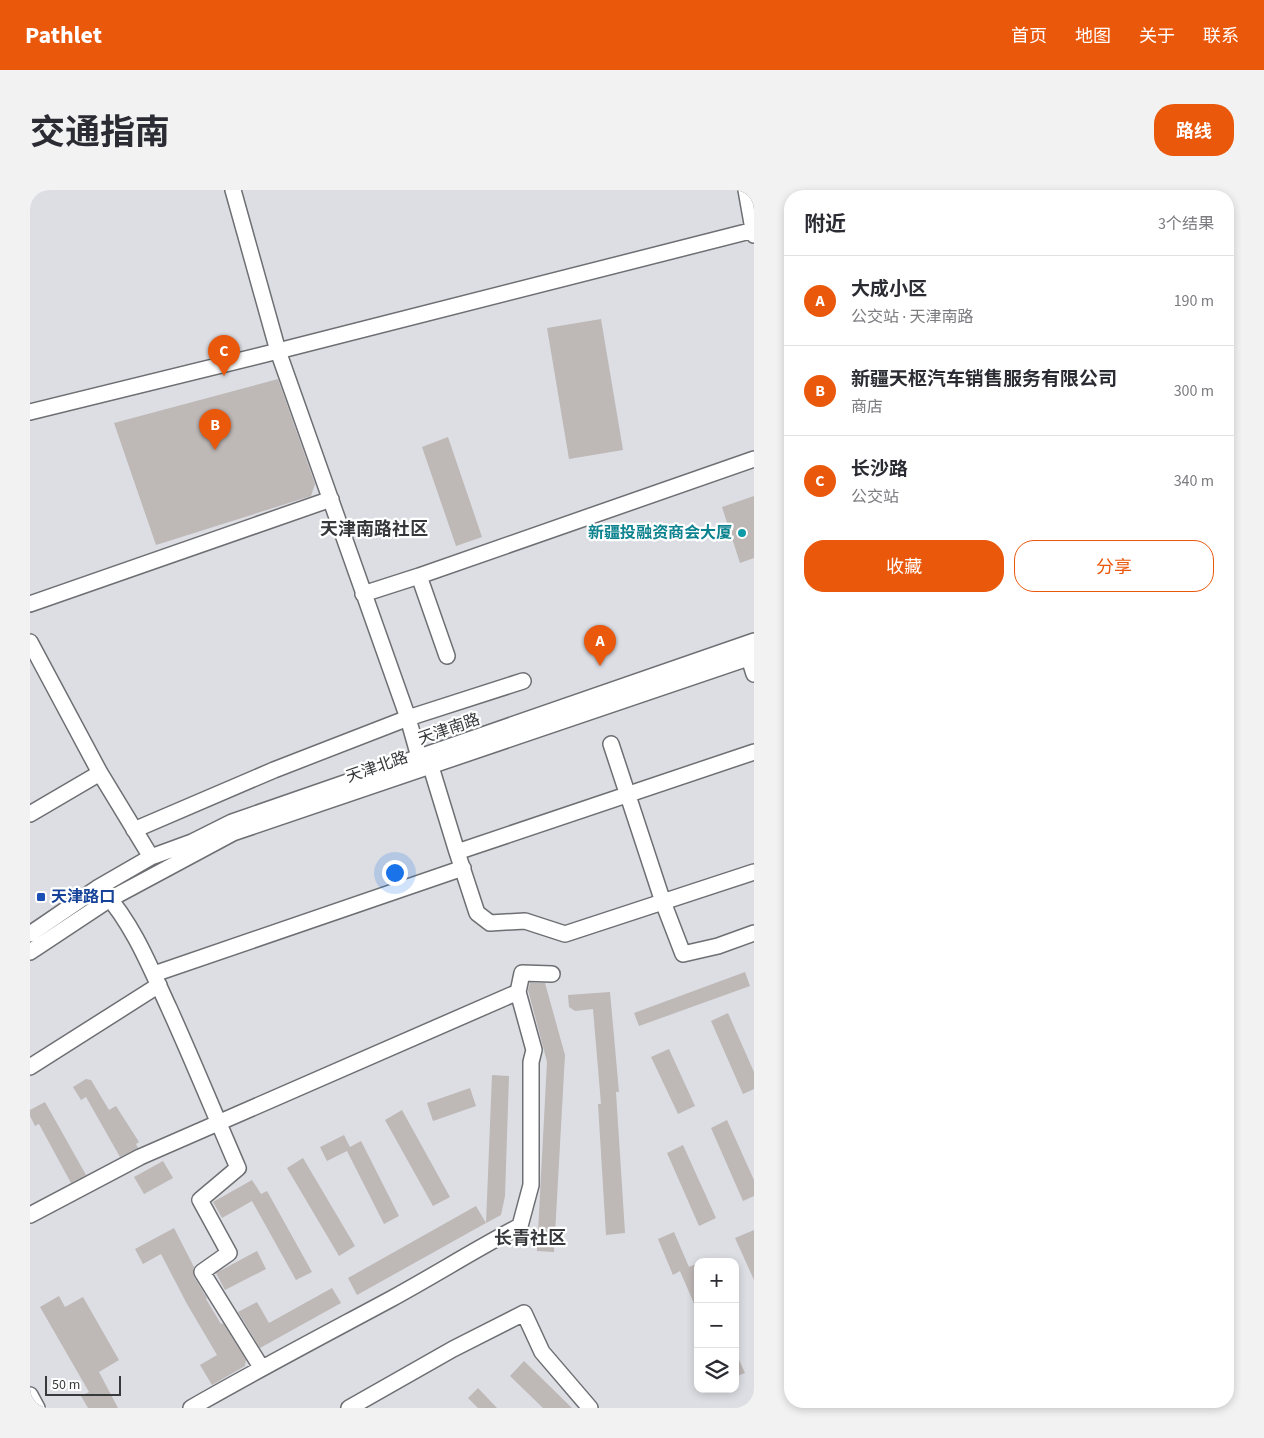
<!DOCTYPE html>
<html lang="zh">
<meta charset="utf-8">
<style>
:root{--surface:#fff;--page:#f2f2f3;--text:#2b2b33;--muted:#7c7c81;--line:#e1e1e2;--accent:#ea580c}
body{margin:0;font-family:"Source Sans 3","Noto Sans SC",sans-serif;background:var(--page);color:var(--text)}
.controls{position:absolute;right:15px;bottom:15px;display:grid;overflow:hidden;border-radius:10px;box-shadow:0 2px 8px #0003}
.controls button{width:45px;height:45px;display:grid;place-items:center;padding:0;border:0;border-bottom:1px solid var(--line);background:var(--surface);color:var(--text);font:25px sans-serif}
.scale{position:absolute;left:15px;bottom:12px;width:76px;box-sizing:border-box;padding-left:5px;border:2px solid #38393b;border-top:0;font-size:14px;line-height:18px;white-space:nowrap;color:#38393b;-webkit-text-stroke:4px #fff;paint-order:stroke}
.you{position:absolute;left:364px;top:682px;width:18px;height:18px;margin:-12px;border:4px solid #fff;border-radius:50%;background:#1a73e8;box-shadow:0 0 0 8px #1a73e833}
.badge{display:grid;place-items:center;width:32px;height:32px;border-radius:50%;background:var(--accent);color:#fff;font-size:16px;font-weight:700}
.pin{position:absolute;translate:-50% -41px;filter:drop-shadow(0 1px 2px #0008)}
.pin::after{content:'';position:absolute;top:26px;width:18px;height:15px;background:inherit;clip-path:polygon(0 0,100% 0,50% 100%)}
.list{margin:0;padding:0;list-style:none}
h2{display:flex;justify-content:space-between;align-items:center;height:65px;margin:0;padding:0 20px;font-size:21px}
h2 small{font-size:16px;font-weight:400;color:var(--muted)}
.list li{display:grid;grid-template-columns:32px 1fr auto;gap:15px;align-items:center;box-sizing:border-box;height:90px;padding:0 20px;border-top:1px solid var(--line)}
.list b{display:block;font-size:19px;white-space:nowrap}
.list p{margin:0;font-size:16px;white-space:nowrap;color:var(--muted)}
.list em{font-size:16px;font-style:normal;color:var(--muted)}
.actions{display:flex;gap:10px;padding:15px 20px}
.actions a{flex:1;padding:11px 0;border:1px solid var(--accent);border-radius:20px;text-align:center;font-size:18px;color:var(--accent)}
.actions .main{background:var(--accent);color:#fff}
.icon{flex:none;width:28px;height:28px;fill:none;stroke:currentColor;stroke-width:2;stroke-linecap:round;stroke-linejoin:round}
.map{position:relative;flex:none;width:724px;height:1218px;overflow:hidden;border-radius:20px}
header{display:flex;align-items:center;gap:30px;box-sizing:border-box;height:70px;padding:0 25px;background:var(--accent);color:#fff}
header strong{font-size:24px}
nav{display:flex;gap:28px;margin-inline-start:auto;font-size:18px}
.intro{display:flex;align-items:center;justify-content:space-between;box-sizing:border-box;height:120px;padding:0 30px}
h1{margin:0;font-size:35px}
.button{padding:12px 22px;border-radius:20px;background:var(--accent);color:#fff;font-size:18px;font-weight:700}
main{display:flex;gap:30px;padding:0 30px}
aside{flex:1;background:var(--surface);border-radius:20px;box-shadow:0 2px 8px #0003}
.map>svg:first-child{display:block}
</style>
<header>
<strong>Pathlet</strong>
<nav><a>首页</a><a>地图</a><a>关于</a><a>联系</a></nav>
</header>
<div class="intro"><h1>交通指南</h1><a class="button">路线</a></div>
<main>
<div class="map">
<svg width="724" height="1218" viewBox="0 0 724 1218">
<rect width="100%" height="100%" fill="#dcdee3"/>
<!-- building -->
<path fill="#beb8b7" d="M571 129 593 260 539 269 517 138Z
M248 189 285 294 281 306 126 355 84 233Z
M418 247 452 347 426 356 392 257Z
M724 306V368L710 373 692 317Z
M715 782 720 796 609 836 604 823Z
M500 793H515L535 865 524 1062 507 1061 517 872 498 800Z
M580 802 589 902H586L595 1043 576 1045 568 914H571L563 819 545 821 539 817 538 805Z
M698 823 724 882V899L713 904 681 831Z
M639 859 665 916 648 924 621 867Z
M462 885 479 886 475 1006 471 1025 456 1033Z
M56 889 61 890 79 920 86 916 109 952 106 954 108 958 90 967 56 907 51 910 43 897Z
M440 898 446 916 403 931 397 913Z
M15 912 56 985 41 993 9 934 5 936 0 926V920Z
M372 920 420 1007 403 1016 355 930Z
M697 930 724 990V1006L713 1011 681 938Z
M314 945 320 957 331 951 369 1026 354 1034 317 961 297 971 290 957Z
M653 955 686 1028 669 1036 637 963Z
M273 968 325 1056 309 1066 257 978Z
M133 971 143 988 114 1004 104 987Z
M222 990 231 1004 237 1001 282 1082 266 1090 222 1011 192 1028 183 1012Z
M446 1016 456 1033 327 1105 318 1088Z
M144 1038 164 1077 163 1082 164 1087 177 1108 176 1109 191 1134 193 1133 216 1170 215 1176 182 1195 170 1175 187 1165 157 1114 131 1064 113 1074 105 1059Z
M724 1040V1090L705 1048Z
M644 1042 659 1077 668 1073V1123L650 1081 643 1085 628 1049Z
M227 1061 236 1079 195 1100 186 1083Z
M302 1098 311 1113 230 1158 208 1122 227 1112 239 1133Z
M29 1106 35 1117 53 1107 89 1170 69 1182 88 1218H58L51 1206 59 1202 10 1117Z
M705 1161 715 1183 705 1187Z
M494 1171 542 1218H513L480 1186Z
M448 1198 467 1218H448L438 1208Z"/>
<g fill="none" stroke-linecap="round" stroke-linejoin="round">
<defs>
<path id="minor" d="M203 0 248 161 378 528 389 567
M716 0 724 45
M0 222 248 161 724 40
M389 386 417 466
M333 404 389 386 724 269
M0 414 301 309
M0 452 70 583 121 667
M719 468 724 484
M581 554 633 712 653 764 688 756 724 743
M401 577 427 662 724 562
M0 624 70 583
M104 640 244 580 378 528 493 491
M427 662 447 723 460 733 495 731 535 744 724 682
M74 702C104 736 120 777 139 818 163 871 185 925 208 978L170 1010 199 1063 172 1082 231 1177
M0 744 69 697 121 667 162 652 202 632 724 451
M0 762 80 709 203 643 724 466
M124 784 433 678
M0 877 129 795
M0 1025 110 967 488 802
M0 1205 7 1218
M161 1218C227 1180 294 1145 361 1109 405 1085 446 1059 490 1036L501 995V872L504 860 488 802 492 783 522 784
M319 1218 423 1159 494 1123 512 1162 560 1218"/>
</defs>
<!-- minor casing -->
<use href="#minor" stroke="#6d6f73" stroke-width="18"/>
<!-- minor -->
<use href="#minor" stroke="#fff" stroke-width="15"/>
</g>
<!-- markers -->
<circle fill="#0f9aa8" stroke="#fff" stroke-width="2" cx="712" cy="343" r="5"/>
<rect fill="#1a4fb4" stroke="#fff" stroke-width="2" x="6" y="702" width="10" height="10" rx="2.5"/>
<g text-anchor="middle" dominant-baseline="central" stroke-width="4.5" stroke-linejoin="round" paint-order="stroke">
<!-- culture labels -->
<g font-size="16" font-weight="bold" fill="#0d838f" stroke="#fff" text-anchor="end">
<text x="702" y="343">新疆投融资商会大厦</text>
</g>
<!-- street labels -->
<g font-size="16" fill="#38393b" stroke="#fff">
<text transform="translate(419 539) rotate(-19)">天津南路</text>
<text transform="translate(347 577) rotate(-19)">天津北路</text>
</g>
<!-- transit labels -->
<g font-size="16" font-weight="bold" fill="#164399" stroke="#fff" text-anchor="start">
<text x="21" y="707">天津路口</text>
</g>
<!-- neighbourhood labels -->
<g font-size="18" font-weight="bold" fill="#36383b" stroke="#fff">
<text x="344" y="339">天津南路社区</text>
<text x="500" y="1048">长青社区</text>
</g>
</g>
</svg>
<div class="controls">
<button>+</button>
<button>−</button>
<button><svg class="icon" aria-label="layers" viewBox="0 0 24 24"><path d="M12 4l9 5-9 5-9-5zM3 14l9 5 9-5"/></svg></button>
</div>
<div class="scale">50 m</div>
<div class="you"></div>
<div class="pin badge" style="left:570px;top:476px">A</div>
<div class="pin badge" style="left:185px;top:260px">B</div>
<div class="pin badge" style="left:194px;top:186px">C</div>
</div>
<aside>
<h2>附近<small>3个结果</small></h2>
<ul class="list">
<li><span class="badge">A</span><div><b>大成小区</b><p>公交站 · 天津南路</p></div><em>190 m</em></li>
<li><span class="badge">B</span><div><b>新疆天枢汽车销售服务有限公司</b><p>商店</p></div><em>300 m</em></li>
<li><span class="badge">C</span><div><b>长沙路</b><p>公交站</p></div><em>340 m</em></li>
</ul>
<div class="actions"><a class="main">收藏</a><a>分享</a></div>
</aside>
</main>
